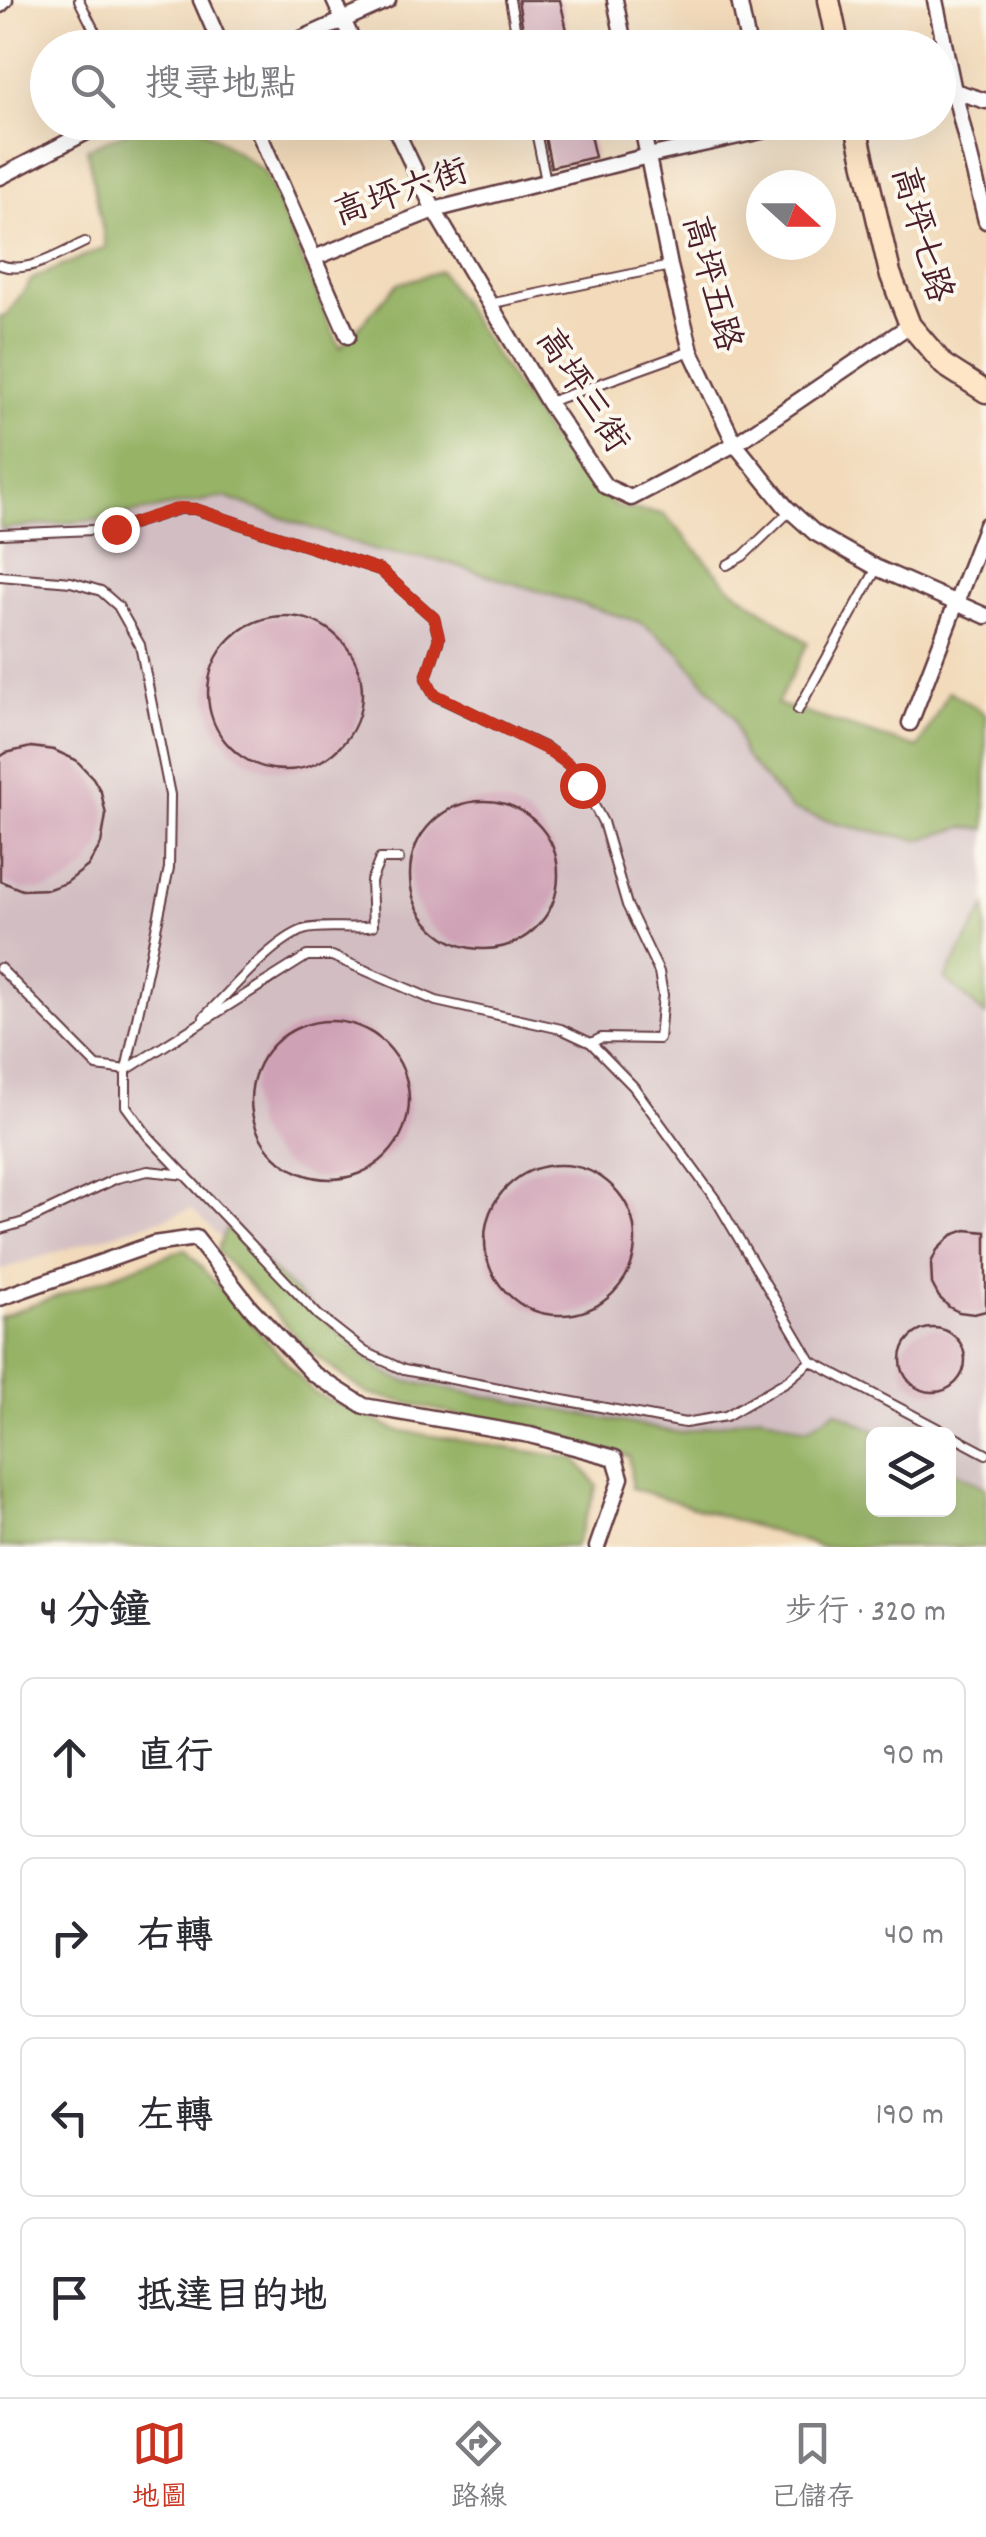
<!DOCTYPE html>
<html lang="zh-TW">
<meta charset="utf-8">
<style>
:root{--surface:#fff;--page:#f7f7f7;--text:#2b2b33;--muted:#7c7c81;--line:#e1e1e2;--accent:#c8321e}
body{margin:0;font-family:Dekko,"LXGW WenKai TC",sans-serif;background:var(--page);color:var(--text)}
.controls{position:absolute;right:30px;bottom:30px;display:grid;overflow:hidden;border-radius:15px;box-shadow:0 10px 40px #0002}
.controls button{width:90px;height:90px;display:grid;place-items:center;padding:0;border:0;border-bottom:2px solid var(--line);background:var(--surface);color:var(--text);font:50px sans-serif}
.compass{position:absolute;left:746px;top:170px;width:90px;height:90px;border-radius:50%;background:var(--surface);box-shadow:0 10px 40px #0002;rotate:111deg}
.stop{position:absolute;width:30px;height:30px;margin:-22px;border:8px solid #c8321e;border-radius:50%;background:#fff}
.stop.end{background:#c8321e;border-color:#fff;box-shadow:0 2px 10px #0008}
.list{margin:0;padding:0;list-style:none}
h2{display:flex;justify-content:space-between;align-items:center;height:130px;margin:0;padding:0 40px;font-size:42px}
h2 small{font-size:32px;font-weight:400;color:var(--muted)}
.list li{display:grid;grid-template-columns:65px 1fr auto;gap:30px;align-items:center;box-sizing:border-box;height:160px;margin:0 20px 20px;padding:0 20px;border:2px solid var(--line);border-radius:15px}
.list b{display:block;font-size:38px;white-space:nowrap}
.list em{font-size:32px;font-style:normal;color:var(--muted)}
.icon{flex:none;width:55px;height:55px;fill:none;stroke:currentColor;stroke-width:2;stroke-linecap:round;stroke-linejoin:round}
.map{position:relative;flex:none;width:986px;height:1547px;overflow:hidden}
.search{position:absolute;background:var(--surface);box-shadow:0 10px 40px #0002;left:30px;right:30px;top:30px;height:110px;display:flex;align-items:center;gap:25px;box-sizing:border-box;padding:0 35px;border-radius:55px;color:var(--muted);font-size:38px}
.sheet{height:850px;background:var(--surface)}
nav{display:flex;justify-content:space-around;align-items:center;box-sizing:border-box;height:140px;border-top:2px solid var(--line);background:var(--surface);font-size:28px;color:var(--muted)}
nav a{display:grid;justify-items:center;gap:5px}
nav .on{color:var(--accent)}
.map>svg:first-child{display:block}
</style>
<div class="map">
<svg width="986" height="1547" viewBox="0 0 986 1547">
<rect width="100%" height="100%" fill="#fbf7ec"/>
<filter id="ink" filterUnits="userSpaceOnUse"><feTurbulence type="fractalNoise" baseFrequency=".01" numOctaves="2"/><feDisplacementMap in="SourceGraphic" scale="20" xChannelSelector="R" yChannelSelector="G"/><feConvolveMatrix kernelMatrix="1 2 1 2 8 2 1 2 1" color-interpolation-filters="sRGB"/></filter>
<filter id="wash" filterUnits="userSpaceOnUse"><feTurbulence type="fractalNoise" baseFrequency=".0048" numOctaves="4" result="noise"/><feDisplacementMap in="SourceGraphic" scale="40" xChannelSelector="R" yChannelSelector="G"/><feGaussianBlur stdDeviation="2.25" result="paint"/><feColorMatrix in="noise" values="0 0 0 0 0 0 0 0 0 0 0 0 0 0 0 0 0 1.4 0 .05"/><feComposite in="paint" operator="in"/></filter>
<g filter="url(#wash)">
<rect width="100%" height="100%" fill="#f2daba"/>
<!-- industrial -->
<path fill="#d2bec2" d="M212 441 673 613 757 706 986 818V1547L948 1510V1434H874L873 1494 366 1383 192 1209 0 1270V500Z"/>
<!-- forest -->
<path fill="#96b366" stroke="#706948" stroke-width="2.5" d="M147 123H194L264 171 340 348 397 284 440 271 557 449 616 507 664 514 729 586 808 643 777 704 918 748 949 691 984 713 986 715V829L964 827 919 840 841 825 791 809 744 755 733 717 678 651 642 623 442 561 376 551 224 497 95 520 0 529V316H6L32 279 106 247 87 149Z
M986 907V1016L945 979Z
M226 1228 379 1369 401 1380 680 1433 761 1415 806 1429 836 1411 882 1434H874V1510H948L949 1469 986 1488V1547H821L632 1488 629 1456 366 1393 311 1352 217 1251Z
M185 1249 314 1393 396 1430 576 1459 597 1486 575 1547H0V1317Z"/>
<g id="blocks">
<!-- building -->
<path fill="#cfa1b5" d="M518 0H560L571 48H526Z
M542 122H587L595 157 551 167Z
M208 693a77 77 0 1 1 154 0a77 77 0 1 1-154 0Z
M31 747 54 750 76 760 93 778 101 792 106 815 101 844 88 866 66 883 49 889 22 890 0 881V757L6 753Z
M410 875a74 74 0 1 1 148 0a74 74 0 1 1-148 0Z
M251 1100a79 79 0 1 1 158 0a79 79 0 1 1-158 0Z
M485 1240a75 75 0 1 1 150 0a75 75 0 1 1-150 0Z
M966 1230 986 1232V1311L974 1314 959 1312 949 1307 939 1297 932 1284 931 1263 937 1250 952 1235Z
M901 1360a32 32 0 1 1 64 0a32 32 0 1 1-64 0Z"/>
</g>
</g>
<g filter="url(#ink)">
<use href="#blocks" fill-opacity="0" stroke="#633b40" stroke-width="2.5"/>
<g fill="none" stroke-linecap="round" stroke-linejoin="round">
<defs>
<path id="lane" d="M79 0 103 48
M510 0 519 48
M534 122 546 181
M0 265C27 275 61 253 85 242
M489 304 670 266
M549 402 691 351
M0 534 116 529 179 509H195L380 570 434 618 439 639 426 678 434 695 548 749 568 764 583 785 603 822 627 905 659 972 663 995 659 1039 601 1038 591 1043
M727 565 743 556 790 511
M0 576 71 582 101 591 118 606 140 645 170 795 169 868 126 1070 97 1066 0 968
M798 710 877 568
M204 1017C231 991 270 943 303 930 320 924 353 930 373 926L371 881 380 859H399
M0 1229 24 1222 117 1178 148 1171 186 1175
M811 1361 787 1381 726 1416 685 1423 404 1370 365 1352 318 1315 148 1136 126 1106V1070L307 956H332L436 1001 561 1029 591 1043 633 1086 716 1200 811 1361 986 1454"/>
<path id="street" d="M201 0 222 48
M334 0 356 48
M615 0 625 48
M739 0 749 48
M935 0 954 91 986 221
M0 5 5 0
M281 48 388 0
M938 94 954 91 986 101
M254 122 348 336
M392 122 434 210 548 402 605 486 631 498 735 444 910 325
M641 122 670 266 691 351 735 444 786 507 815 533 877 568 986 616
M0 177 106 122
M314 258 434 210 648 156 802 122
M910 723 986 525
M0 1298 153 1244 196 1238 250 1307 312 1373 364 1406 530 1435 615 1458 621 1478 597 1547"/>
<path id="secondary" d="M829 0 839 48
M855 122 890 273 910 325 944 365 986 392"/>
</defs>
<!-- lane casing -->
<use href="#lane" stroke="#633b40" stroke-width="12"/>
<!-- street casing -->
<use href="#street" stroke="#633b40" stroke-width="19"/>
<!-- secondary casing -->
<use href="#secondary" stroke="#633b40" stroke-width="25"/>
<!-- lane -->
<use href="#lane" stroke="#fff" stroke-width="8"/>
<!-- street -->
<use href="#street" stroke="#fff" stroke-width="14"/>
<!-- secondary -->
<use href="#secondary" stroke="#fde5c5" stroke-width="20"/>
</g>
</g>
<g fill="none" stroke-linecap="round" stroke-linejoin="round" filter="url(#ink)">
<!-- route -->
<path stroke="#c8321e" stroke-width="12" d="M116 529 180 508 195 509 380 570 434 618 439 638 426 678 434 694 548 750 568 764 582 785"/>
</g>
<g text-anchor="middle" dominant-baseline="central" stroke-width="8" stroke-linejoin="round" paint-order="stroke">
<!-- street labels -->
<g font-size="35" fill="#4a1f2b" stroke="#fbf7ec">
<text transform="translate(402 195) rotate(-19)">高坪六街</text>
<text transform="translate(919 235) rotate(74)">高坪七路</text>
<text transform="translate(709 284) rotate(75)">高坪五路</text>
<text transform="translate(580 392) rotate(57)">高坪三街</text>
</g>
</g>
</svg>
<div class="controls">
<button><svg class="icon" aria-label="layers" viewBox="0 0 24 24"><path d="M12 4l9 5-9 5-9-5zM3 14l9 5 9-5"/></svg></button>
</div>
<svg class="compass" viewBox="-18 -18 36 36"><path d="M0-13l5 13h-10z" fill="#e53935"/><path d="M0 13l5-13h-10z" fill="#7c7c81"/></svg>
<div class="stop" style="left:582px;top:785px"></div>
<div class="stop end" style="left:116px;top:529px"></div>
<div class="search"><svg class="icon" aria-label="search" viewBox="0 0 24 24"><circle cx="10" cy="10" r="6"/><path d="M15 15l6 6"/></svg>搜尋地點</div>
</div>
<section class="sheet">
<h2>4 分鐘<small>步行 · 320 m</small></h2>
<ul class="list">
<li><svg class="icon" aria-label="ahead" viewBox="0 0 24 24"><path d="M12 20V5M6 11l6-6 6 6"/></svg><div><b>直行</b></div><em>90 m</em></li>
<li><svg class="icon" aria-label="right" viewBox="0 0 24 24"><path d="M7 20v-9h11M14 6l5 5-5 5"/></svg><div><b>右轉</b></div><em>40 m</em></li>
<li><svg class="icon" aria-label="left" viewBox="0 0 24 24"><path d="M17 20v-9H6M10 6l-5 5 5 5"/></svg><div><b>左轉</b></div><em>190 m</em></li>
<li><svg class="icon" aria-label="arrive" viewBox="0 0 24 24"><path d="M6 21V4h12l-3 4 3 4H6"/></svg><div><b>抵達目的地</b></div></li>
</ul>
</section>
<nav>
<a class="on"><svg class="icon" aria-label="map" viewBox="0 0 24 24"><path d="M3 6l6-2 6 2 6-2v14l-6 2-6-2-6 2zM9 4v14M15 6v14"/></svg>地圖</a>
<a><svg class="icon" aria-label="directions" viewBox="0 0 24 24"><path d="M12 3l9 9-9 9-9-9zM9 14v-3h6M13 9l2 2-2 2"/></svg>路線</a>
<a><svg class="icon" aria-label="saved" viewBox="0 0 24 24"><path d="M7 4h10v16l-5-4-5 4z"/></svg>已儲存</a>
</nav>
